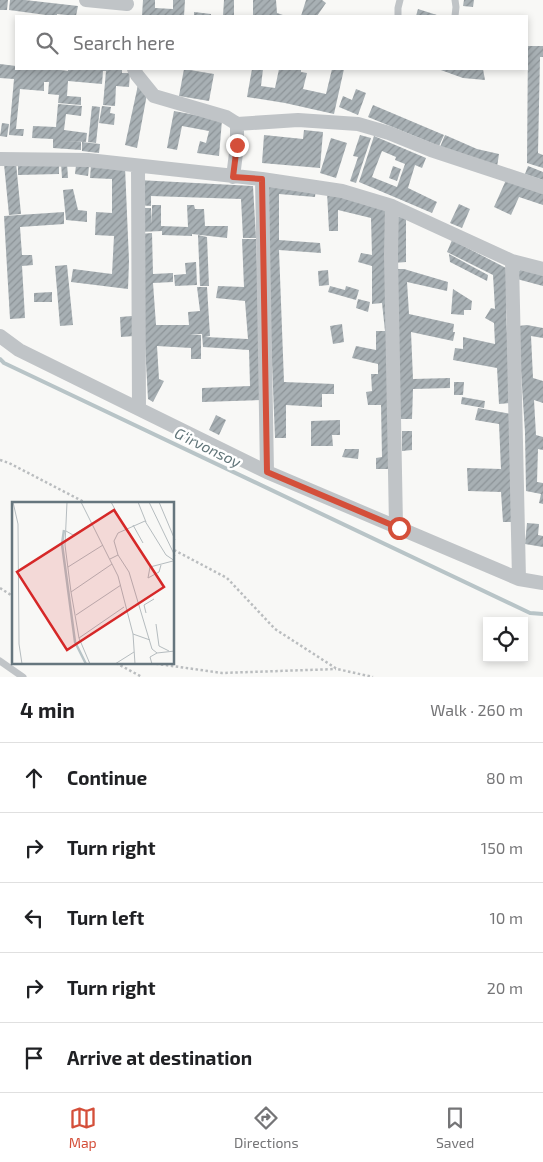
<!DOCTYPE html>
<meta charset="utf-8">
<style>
:root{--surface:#fff;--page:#f2f2f2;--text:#202124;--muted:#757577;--line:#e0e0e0;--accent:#d44f3a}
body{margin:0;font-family:"Exo 2",sans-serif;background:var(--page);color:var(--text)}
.controls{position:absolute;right:15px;bottom:15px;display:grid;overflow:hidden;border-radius:0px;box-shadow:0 2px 8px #0003}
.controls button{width:45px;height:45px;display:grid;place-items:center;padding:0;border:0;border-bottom:1px solid var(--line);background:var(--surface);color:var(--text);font:25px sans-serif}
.stop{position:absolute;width:15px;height:15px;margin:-11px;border:4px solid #d44f3a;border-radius:50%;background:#fff}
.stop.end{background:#d44f3a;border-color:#fff;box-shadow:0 1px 5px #0008}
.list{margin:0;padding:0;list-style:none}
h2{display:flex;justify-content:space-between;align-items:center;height:65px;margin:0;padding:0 20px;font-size:21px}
h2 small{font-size:16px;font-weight:400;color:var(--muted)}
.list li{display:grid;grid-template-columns:32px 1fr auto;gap:15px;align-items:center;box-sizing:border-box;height:70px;padding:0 20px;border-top:1px solid var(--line)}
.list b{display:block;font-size:19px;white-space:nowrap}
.list em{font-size:16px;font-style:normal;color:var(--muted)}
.icon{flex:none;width:28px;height:28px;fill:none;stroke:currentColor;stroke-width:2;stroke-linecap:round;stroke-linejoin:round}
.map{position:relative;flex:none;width:543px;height:677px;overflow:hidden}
.search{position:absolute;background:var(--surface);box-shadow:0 2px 8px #0003;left:15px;right:15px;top:15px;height:55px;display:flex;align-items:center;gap:12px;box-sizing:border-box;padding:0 18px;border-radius:0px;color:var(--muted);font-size:19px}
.sheet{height:415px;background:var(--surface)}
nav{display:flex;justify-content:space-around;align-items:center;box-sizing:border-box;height:70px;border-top:1px solid var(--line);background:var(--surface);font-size:14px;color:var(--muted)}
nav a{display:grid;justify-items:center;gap:2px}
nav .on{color:var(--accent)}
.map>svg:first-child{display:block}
</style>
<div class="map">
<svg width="543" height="677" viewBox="0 0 543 677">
<defs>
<pattern id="building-hatch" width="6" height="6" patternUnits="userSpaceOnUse" patternTransform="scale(1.25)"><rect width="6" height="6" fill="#a8b0b4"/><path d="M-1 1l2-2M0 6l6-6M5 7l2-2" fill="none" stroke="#8d9498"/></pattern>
</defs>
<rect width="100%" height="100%" fill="#f8f8f6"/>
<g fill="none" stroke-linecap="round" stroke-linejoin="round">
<!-- stream -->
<path stroke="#b8c4c7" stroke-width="4" d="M0 359 4 363 530 613 543 614"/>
</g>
<!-- building -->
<path fill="url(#building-hatch)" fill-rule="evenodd" d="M0 0H8L7 10H0Z
M10 0H25L78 6 76 16 57 14V16H46V15L9 10Z
M143 0H155V8L173 9V0H185L184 16H142Z
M224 0H234V16H223Z
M253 0H276L277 13 286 16H253Z
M306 0H322L326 3 317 16H301Z
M464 0H474L473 7 463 6Z
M418 9 440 16H416Z
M194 12 211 14V16H194Z
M528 46H543V57H540L538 153 543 155V168L527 163Z
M0 64 16 66V69L61 70 68 71V69H122V73H130L129 87 116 86 115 106 103 105 106 71H103L102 84 68 81 67 96 81 97V105L58 103 59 95 48 94 49 82H44V91L20 89 16 129H24L23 136 9 135 14 79 0 78Z
M184 69 214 74 209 101 179 96Z
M252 69H263L261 86 275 88 279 69H301V72L307 73 303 89 326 94 332 69H344L334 114 285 103 247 97Z
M438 69H483L485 80 463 78Z
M138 85 147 94 137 148 125 145Z
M356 89 366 93 358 115 339 107 343 96 352 100Z
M58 104 82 106 81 116 66 114 64 130 87 133 86 142 60 141 81 142V150L53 148V139L32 138 33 126 56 127Z
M373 105 444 135 439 146 368 117Z
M92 106 100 107 96 143 88 142Z
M102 106 111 107 110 113 115 114 114 125 99 123Z
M174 111 222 120 219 156 197 153 200 141 206 143 209 131 182 126 177 150 167 148Z
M2 123 9 124 7 137 0 136Z
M304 130 323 132 320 168 262 163 264 135 303 139Z
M360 135 371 138 356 183 350 181 358 157 353 156Z
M445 135 477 149 499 154 497 167 440 147Z
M374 136 426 158 422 168 415 165 408 188 437 202 432 213 359 182ZM382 151 396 157 395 160 405 164 397 187 372 177Z
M331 138 347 143 336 178 320 173Z
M82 142 100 144 99 153 82 151Z
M16 163 21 214 9 215 4 164Z
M59 163V174L18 175V165Z
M61 163H67L68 178H62Z
M76 165 89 167 88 176 75 174Z
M91 165 125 167 129 261 128 289 71 282 73 269 112 274 114 236 95 235 96 212 112 213V179L90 178Z
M393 166 401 169 397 181 389 178Z
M528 166 543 172V180L525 174Z
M138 180 253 186 256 238H243L241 199 151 196V206L138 205Z
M506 180 543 191V205L519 197 511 215 494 207Z
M268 183 316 188 315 197 279 194V240L320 243 321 253 279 250 284 382 334 384V394H322V407L286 405V438H275L271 337Z
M73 189 78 210 87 211V222L66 220 63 190Z
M327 192 385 208 391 469H376V458L382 457 381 405H368L366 392 372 391 371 374H378V364L352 358 356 346 376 350V331H385L382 303 372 304V266L358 262 361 253 372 255 371 218 338 210V231H329Z
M459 204 470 209 462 228 450 223Z
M152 205H161V226L188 227 187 205H194L195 209H204L205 226H228L227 238 192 234V236L162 235V231L140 232 139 208H151L152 224Z
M64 212V224L20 227 22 255H32L33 265 22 266 25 318 10 319 4 216Z
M394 216 406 218V262L394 263Z
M152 233 153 274 173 273V282L153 283 156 325H189L188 312 200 311 197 287H207L210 336 205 337 248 339 245 301 216 298 218 286 244 287 242 239H256L262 400 202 402V388L250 386 249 350 203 347 202 334H189L201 335V359H191V348L157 346 159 379 164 381 153 402 148 399 139 234Z
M198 235 207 237 209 286H200Z
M452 240 506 268V315L511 403 499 404 497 368 453 360 455 348 463 349V337L495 344 494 323 485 318 491 308 495 309 493 275 447 252Z
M449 254 488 275 487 281 450 262Z
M196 262 197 285 175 286 174 275 186 274 185 263Z
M67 265 73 325 60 326 55 266Z
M520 268 543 273V286L517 279Z
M394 269H404L448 282 447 291 407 282 409 314 454 324 453 332H455L453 341 411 332 413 379 450 378V388L413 389 412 419H400V379Z
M328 270 329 285 319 286 318 271Z
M330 286 345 290 346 286 359 290 356 300 328 292Z
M453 289 472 301 471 310H464V315L451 314Z
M52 292V302H34V293Z
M358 299 370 302 368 312 356 308Z
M132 316 134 336 121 337 120 317Z
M342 324 344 342 333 344 330 326Z
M527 325 543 328V338L531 336 533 378 543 381V403L534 400 536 435 543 437V450L538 449 537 482 543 483V504L539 503 541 494 526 491 525 432 518 326Z
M454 382H464L463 395H454Z
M462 397 485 401 484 408 461 404Z
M478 408 512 414 516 522H503L501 492 468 491 467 468 501 469 499 424 475 420Z
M216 415 226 420 219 435 209 430Z
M340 420V435H332L333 446H311V421Z
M402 431H412V450L402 451Z
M345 449H359L358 459 342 457Z
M527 523 539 524 538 535 543 536V547L525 544Z"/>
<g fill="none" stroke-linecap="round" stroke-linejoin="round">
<!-- path -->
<path stroke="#babdbf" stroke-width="2.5" stroke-dasharray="2.5 2.5" stroke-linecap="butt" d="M0 460 9 463 86 503
M174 550 227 578 275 629 337 669 373 677
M0 588 14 597
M116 663 142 677
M151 663 222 673 336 669"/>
<!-- service -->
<path stroke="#c0c4c7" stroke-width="7" d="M398 16V8L400 0
M455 16 456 7 455 0
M0 661 23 677"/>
<!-- minor -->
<path stroke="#c0c4c7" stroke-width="14" d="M86 0 127 4
M134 69 137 75 154 96 226 117 237 124V145L233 177
M237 124 298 120 358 124 389 133 431 150 543 187
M0 159 88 160 262 179 342 191 392 206 512 261 543 269
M138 166 139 409
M262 179 267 472
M392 206 391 255 396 526
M512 261 519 579
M0 336 19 350 267 472 519 579 543 583"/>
</g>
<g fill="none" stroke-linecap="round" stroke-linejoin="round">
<!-- route -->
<path stroke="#d44f3a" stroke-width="6" d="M237 145 233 177 262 179 267 472 399 528"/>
</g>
<g text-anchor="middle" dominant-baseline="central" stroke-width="5" stroke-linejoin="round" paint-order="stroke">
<!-- water labels -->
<g font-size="15" font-style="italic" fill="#607478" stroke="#fff">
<text transform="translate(208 447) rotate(26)">G‘irvonsoy</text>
</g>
</g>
<!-- overview -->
<g transform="translate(12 502)">
<rect width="162" height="162" fill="#f8f8f6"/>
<path fill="none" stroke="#b8c4c7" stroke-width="2.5" d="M52 28 50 42 63 140 74 162"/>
<path fill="none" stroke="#b5bcbf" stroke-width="1" d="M1 0 6 22 7 142 10 162M55 0 53 43 59 90 67 136 78 162M69 0 106 74 121 132 123 162M99 0 113 26M126 0 134 20M137 0 163 54M147 0 163 38M121 23 131 41M54 29 61 33 79 22M106 53 117 70 140 147 145 151 163 149M98 57 106 53 102 39 106 31 133 19 154 53 163 59M149 63 147 70 136 76 138 65 161 59M56 65 91 43M59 90 100 62M134 111 132 103 142 97M64 113 109 83M144 122 147 144 157 149M121 132 138 138M67 136 112 105M103 162 122 150M140 162 138 155 145 151"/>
<path fill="#d62828" fill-opacity="0.15" stroke="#d62828" stroke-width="2.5" d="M102 8 152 85 55 148 5 70Z"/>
<rect width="162" height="162" fill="none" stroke="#66767e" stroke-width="2.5"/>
</g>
</svg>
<div class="controls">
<button><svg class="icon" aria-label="locate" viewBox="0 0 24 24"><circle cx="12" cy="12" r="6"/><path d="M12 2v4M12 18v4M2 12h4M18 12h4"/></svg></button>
</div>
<div class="stop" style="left:399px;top:528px"></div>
<div class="stop end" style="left:237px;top:145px"></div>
<div class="search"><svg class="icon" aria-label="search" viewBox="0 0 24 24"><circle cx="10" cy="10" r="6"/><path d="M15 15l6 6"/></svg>Search here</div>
</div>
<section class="sheet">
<h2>4 min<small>Walk · 260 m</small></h2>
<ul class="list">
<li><svg class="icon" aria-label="ahead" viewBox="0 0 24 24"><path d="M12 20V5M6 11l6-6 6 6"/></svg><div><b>Continue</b></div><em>80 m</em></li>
<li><svg class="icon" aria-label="right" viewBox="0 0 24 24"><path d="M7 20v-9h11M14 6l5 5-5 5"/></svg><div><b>Turn right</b></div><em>150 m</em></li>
<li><svg class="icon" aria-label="left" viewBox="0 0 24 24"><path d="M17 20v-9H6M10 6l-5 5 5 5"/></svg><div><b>Turn left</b></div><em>10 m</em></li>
<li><svg class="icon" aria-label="right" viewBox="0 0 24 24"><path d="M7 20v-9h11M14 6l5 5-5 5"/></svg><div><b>Turn right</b></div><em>20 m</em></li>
<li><svg class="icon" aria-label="arrive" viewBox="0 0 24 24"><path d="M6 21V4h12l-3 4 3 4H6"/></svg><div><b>Arrive at destination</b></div></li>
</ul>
</section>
<nav>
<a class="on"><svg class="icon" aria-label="map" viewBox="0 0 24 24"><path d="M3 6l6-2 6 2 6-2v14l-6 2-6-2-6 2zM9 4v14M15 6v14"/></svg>Map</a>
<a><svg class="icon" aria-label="directions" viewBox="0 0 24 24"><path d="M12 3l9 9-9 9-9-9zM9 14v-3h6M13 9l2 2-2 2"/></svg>Directions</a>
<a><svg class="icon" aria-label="saved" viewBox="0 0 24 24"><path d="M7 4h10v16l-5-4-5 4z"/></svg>Saved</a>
</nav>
